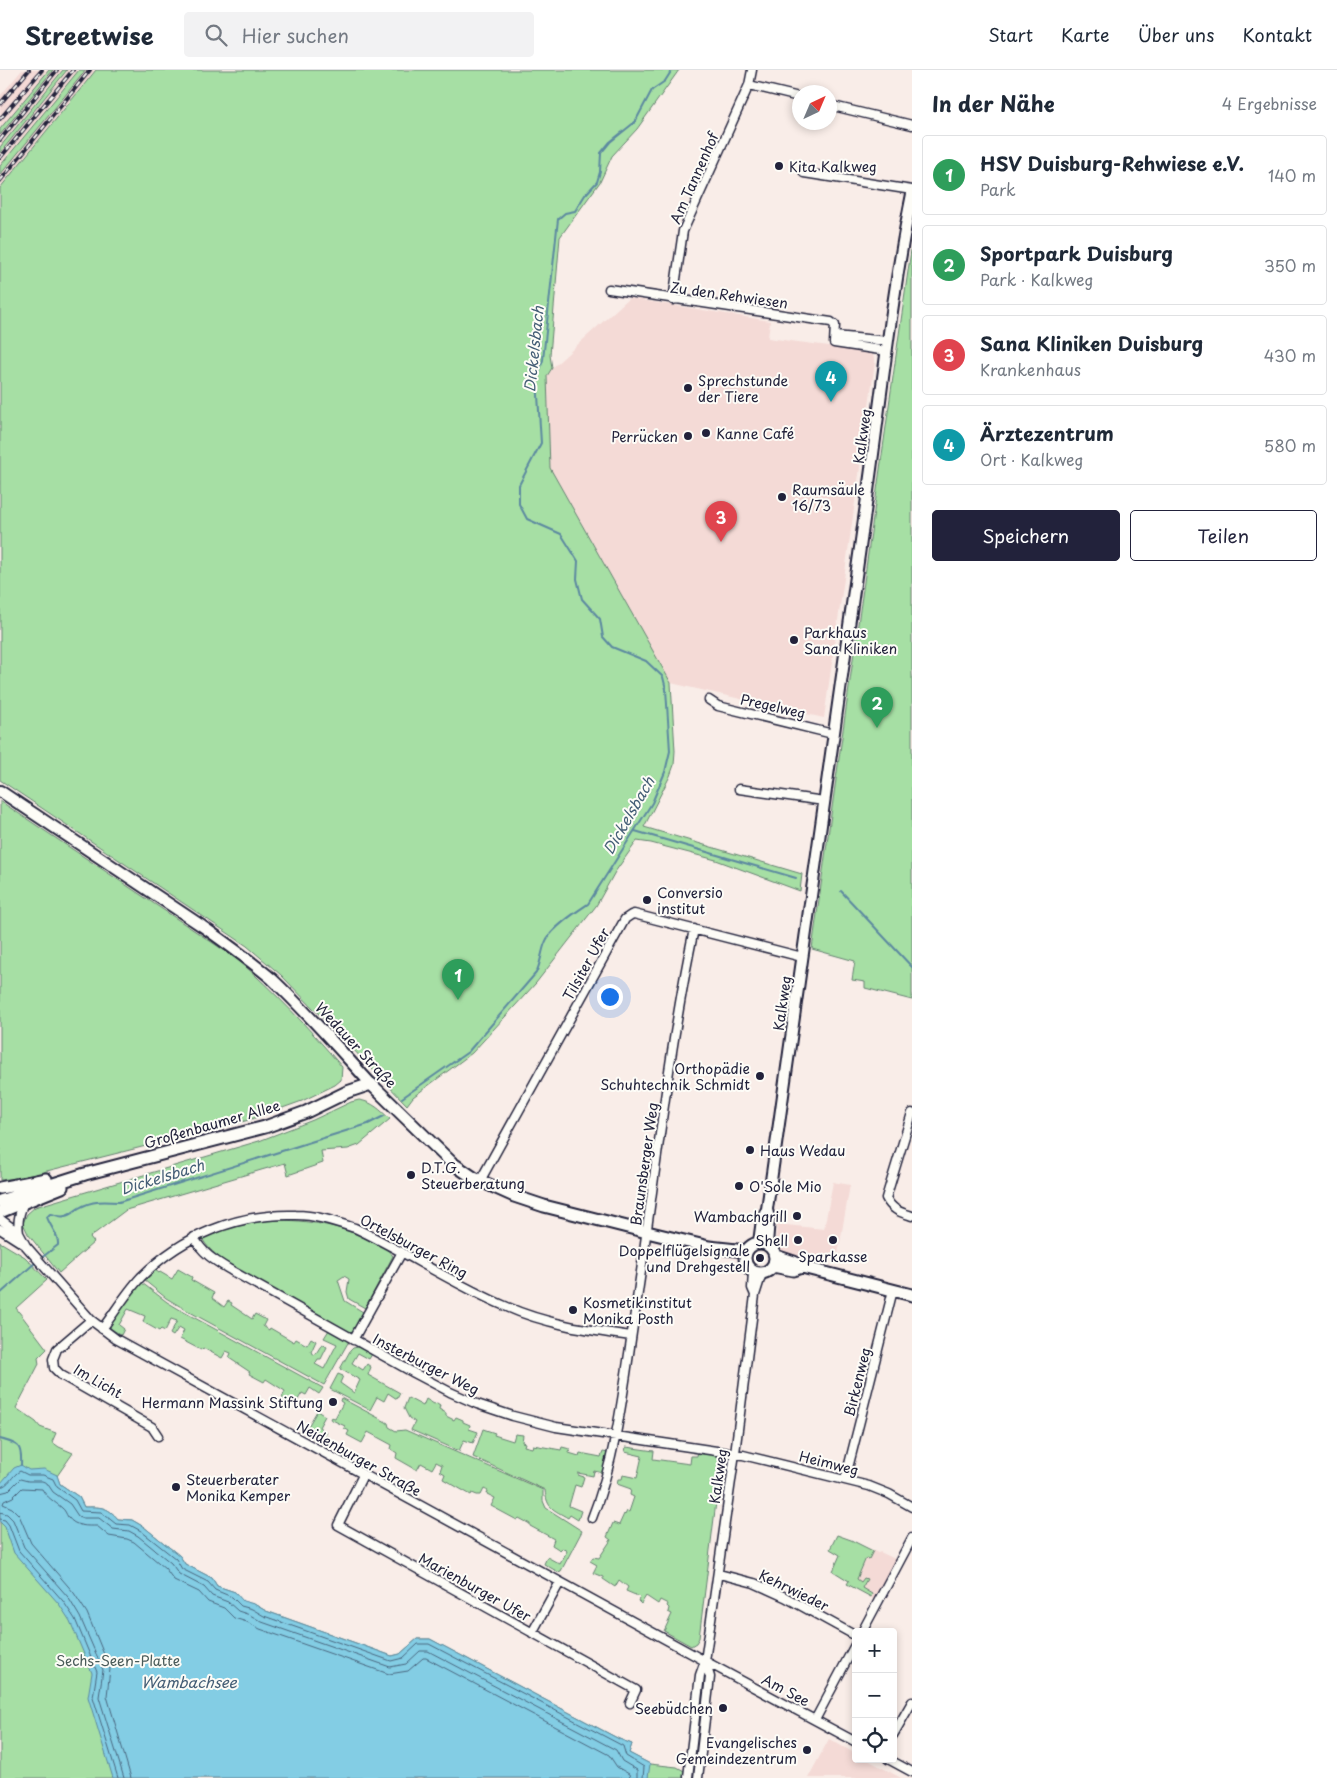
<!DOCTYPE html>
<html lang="de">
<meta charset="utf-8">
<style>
:root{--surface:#fff;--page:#f2f2f3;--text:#1f2937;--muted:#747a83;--line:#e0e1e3;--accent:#22223b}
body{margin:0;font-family:"Playpen Sans",sans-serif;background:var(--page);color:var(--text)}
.controls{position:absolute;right:15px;bottom:15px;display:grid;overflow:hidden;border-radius:5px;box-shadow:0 2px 8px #0003}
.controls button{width:45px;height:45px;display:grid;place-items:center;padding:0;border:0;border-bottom:1px solid var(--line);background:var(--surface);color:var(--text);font:25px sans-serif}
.compass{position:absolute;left:792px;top:15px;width:45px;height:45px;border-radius:50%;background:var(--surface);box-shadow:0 2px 8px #0003;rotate:44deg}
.you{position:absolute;left:609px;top:926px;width:18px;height:18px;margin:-12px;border:4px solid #fff;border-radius:50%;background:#1a73e8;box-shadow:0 0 0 8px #1a73e833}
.badge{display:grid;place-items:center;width:32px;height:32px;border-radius:50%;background:var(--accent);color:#fff;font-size:16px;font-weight:700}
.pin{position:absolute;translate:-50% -41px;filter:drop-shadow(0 1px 2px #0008)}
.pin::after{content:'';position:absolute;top:26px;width:18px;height:15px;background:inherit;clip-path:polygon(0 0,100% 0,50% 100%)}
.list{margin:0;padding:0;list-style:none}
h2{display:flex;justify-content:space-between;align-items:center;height:65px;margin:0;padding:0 20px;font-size:21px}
h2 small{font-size:16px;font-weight:400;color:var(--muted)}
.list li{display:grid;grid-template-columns:32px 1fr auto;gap:15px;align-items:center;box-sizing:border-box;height:80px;margin:0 10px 10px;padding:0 10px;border:1px solid var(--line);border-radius:5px}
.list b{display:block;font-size:19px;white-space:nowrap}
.list p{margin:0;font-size:16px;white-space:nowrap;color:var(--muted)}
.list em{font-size:16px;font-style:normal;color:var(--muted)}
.actions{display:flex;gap:10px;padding:15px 20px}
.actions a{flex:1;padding:11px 0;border:1px solid var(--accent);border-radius:5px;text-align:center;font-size:18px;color:var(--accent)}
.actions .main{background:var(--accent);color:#fff}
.icon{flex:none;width:28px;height:28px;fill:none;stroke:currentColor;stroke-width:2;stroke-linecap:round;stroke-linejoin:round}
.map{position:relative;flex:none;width:912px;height:1708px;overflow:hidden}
header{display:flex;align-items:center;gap:30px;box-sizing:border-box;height:70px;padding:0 25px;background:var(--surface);border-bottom:1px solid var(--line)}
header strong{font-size:24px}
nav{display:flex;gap:28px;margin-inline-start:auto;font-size:18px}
.search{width:350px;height:45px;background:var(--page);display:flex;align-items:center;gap:12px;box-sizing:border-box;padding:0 18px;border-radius:5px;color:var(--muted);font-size:19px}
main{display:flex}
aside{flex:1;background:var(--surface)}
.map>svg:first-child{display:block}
</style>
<header>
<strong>Streetwise</strong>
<div class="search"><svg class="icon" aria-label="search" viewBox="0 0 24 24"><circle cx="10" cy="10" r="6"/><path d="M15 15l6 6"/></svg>Hier suchen</div>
<nav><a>Start</a><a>Karte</a><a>Über uns</a><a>Kontakt</a></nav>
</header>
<main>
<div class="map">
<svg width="912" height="1708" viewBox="0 0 912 1708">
<rect width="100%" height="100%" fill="#f9ede8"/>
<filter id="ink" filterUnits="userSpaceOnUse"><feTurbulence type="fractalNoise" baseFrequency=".02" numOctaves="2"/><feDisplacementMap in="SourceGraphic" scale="10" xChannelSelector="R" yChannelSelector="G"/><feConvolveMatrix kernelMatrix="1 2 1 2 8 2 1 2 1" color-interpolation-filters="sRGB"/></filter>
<g filter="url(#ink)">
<!-- built -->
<path fill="#f4dad6" d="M22 0H96L0 118V26Z
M629 228 770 251 768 268 867 281 873 285 875 293 824 648 671 613 550 398 547 306 552 298Z
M833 1112 850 1115 838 1184 830 1189 829 1194 779 1181 775 1175 777 1154 824 1159Z
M837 1465 851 1470 878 1483 880 1482 897 1490 875 1530 847 1514 849 1511 833 1501 840 1485 830 1479Z
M829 1669 856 1684V1689H866L901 1708H808Z"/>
<!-- green -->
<path fill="#a6dfa4" stroke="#648070" d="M49 0H53L0 65V59Z
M63 0H67L0 83V77Z
M79 0H86L0 105V96Z
M96 0H679L637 59 612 86 600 112 560 167 550 285 552 298 547 306 550 398 671 613 675 681 674 695 670 706 644 757 802 804 800 821 716 790 651 773 637 771 615 802 596 836 536 913 472 983 413 1027 407 1035 281 905 247 876 0 710V118Z
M912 173V930L865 918V912L852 910 855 891 812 879Z
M0 731 237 889C275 922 309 958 342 997L341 1010 335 1015 302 1031 249 1050 23 1107 0 1110Z
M359 1030C373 1032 380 1040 390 1049L359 1075 348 1079 321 1081 323 1093 288 1105 285 1093 126 1140 90 1167 94 1172 59 1203 28 1164 23 1153 27 1144 35 1137 259 1071 313 1050 351 1032Z
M273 1150C308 1150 340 1155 371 1171 380 1175 387 1178 393 1186L365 1238 349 1229 347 1222 349 1209 344 1206 338 1210 345 1231 363 1242 364 1244 355 1261 349 1262C325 1249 302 1236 278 1222 257 1211 215 1191 203 1170 212 1157 257 1152 273 1150Z
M0 1172 25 1187 47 1210 16 1238 47 1279 38 1288 39 1294 16 1338 36 1352 40 1357 56 1363 52 1372 59 1377 73 1383 57 1406 60 1414 79 1427 84 1437C100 1437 107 1436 118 1449L132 1450 144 1457 180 1486 185 1494 212 1508 217 1516 235 1522 243 1532 254 1534 266 1541 392 1586 400 1584 417 1569H430L619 1669 632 1674 629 1683 650 1694 677 1697 697 1708H0Z
M178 1199 192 1207 191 1210 214 1223 212 1228 224 1237 228 1231 232 1233 231 1235 252 1249 255 1244 266 1250 263 1256 269 1260 270 1258 294 1272 296 1269 307 1275 311 1268 316 1271 311 1282 315 1285 322 1274 327 1277 321 1289H318L315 1294 324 1299 337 1274 324 1268 329 1260 349 1271 324 1315 188 1241 166 1228 144 1210 155 1200 159 1203 160 1202 172 1209Z
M142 1213 167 1232 182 1241 323 1318 319 1324 310 1318 306 1325 302 1323 296 1333 294 1332 292 1334 282 1328 285 1321 266 1309 264 1312 249 1304 250 1302 229 1288 231 1283 226 1281 222 1288 203 1278 201 1280 180 1269 184 1260 179 1257 173 1266 170 1264 177 1251 171 1249 165 1261 161 1259 159 1261 143 1252 145 1246 128 1239 119 1255 124 1259 121 1265 110 1258 111 1254 133 1222Z
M358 1277 372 1284 369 1289 358 1283 352 1293 363 1300 367 1294 371 1297 368 1305 400 1323 397 1329 388 1323 384 1331 377 1327 370 1340 330 1319 338 1304 343 1306 340 1313 354 1323 360 1310 340 1299 350 1281 353 1278Z
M341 1328 388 1353 389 1357 396 1361 405 1360 543 1420V1431L546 1438 582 1461 561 1501 558 1502 544 1494 547 1487 560 1494 567 1481 562 1478 560 1480 552 1475 554 1469 530 1456V1454L519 1448 517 1450 491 1436 495 1428 487 1424 488 1421 484 1419 481 1425H477L472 1423 471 1425 443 1409 445 1404 440 1401 442 1395 436 1392 432 1399 421 1393 417 1400 396 1388 397 1383 391 1379 392 1375 368 1362 362 1373 347 1365 349 1361 344 1358 345 1356 330 1349 331 1347 335 1348 343 1333 340 1331Z
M408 1328 423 1336 426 1329 434 1334 437 1333 440 1335 439 1339 446 1343V1346L454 1350 456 1347 463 1350V1352L470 1355 469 1359 478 1362 473 1373 464 1370 459 1381 411 1360 415 1352 409 1348 404 1338Z
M317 1341 325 1346 319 1357 326 1362 324 1365 331 1369 327 1376 304 1363Z
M483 1359 495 1363 494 1365 513 1371 515 1364 523 1365 522 1372 525 1373 524 1376 532 1378 533 1375 561 1380 562 1377 570 1379 569 1383 579 1386 580 1383 601 1387 603 1382 608 1383 603 1403 594 1401 593 1406 578 1403V1405L584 1407 581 1417 575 1415 569 1436 581 1441 578 1450 570 1445 568 1448C553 1439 547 1439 545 1420L473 1387Z
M626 1377 654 1381 653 1389 690 1394 691 1386H697L698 1381 722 1384 699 1568 696 1573 691 1576 664 1561 672 1544 668 1542 669 1538 667 1536 668 1534 660 1530 658 1534 646 1526 641 1534 638 1531 640 1527 626 1521 628 1517 619 1510 615 1517 603 1509V1507L593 1503 597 1495 590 1491 593 1487 599 1488 611 1470 607 1467 613 1453 619 1455 624 1444 625 1445 627 1441 629 1442 634 1427 630 1425 631 1419 617 1414 618 1409H622L623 1405 637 1408 642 1386 625 1382Z
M837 1465 851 1470 873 1481 869 1489 866 1488 857 1509 861 1512 864 1508 867 1509 862 1518 872 1524 871 1527 847 1514 849 1511 833 1501 840 1485 830 1479Z"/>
<!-- water -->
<path fill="#83cde4" stroke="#5c89a0" d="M21 1395 29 1400 44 1399 57 1405 60 1414 79 1427 84 1437C100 1437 107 1436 118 1449L132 1450 144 1457 180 1486 185 1494 212 1508 217 1516 235 1522 243 1531 254 1534 266 1541 392 1586 400 1584 417 1569H430L619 1669 632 1674 629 1683 650 1694 648 1708H113L88 1627 92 1603 70 1551 59 1534 14 1483 5 1457 0 1452V1414L14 1398Z"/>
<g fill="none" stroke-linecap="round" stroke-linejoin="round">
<!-- shore -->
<path stroke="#49667f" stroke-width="1" d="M0 1417C9 1416 12 1405 20 1401L28 1405H43L53 1409 57 1417 75 1430 81 1441 101 1442 116 1454 130 1455 141 1461 176 1489 182 1499 208 1512 215 1520 232 1527 241 1536 252 1539 264 1546 391 1591 403 1588 418 1574H429L623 1676 626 1686 644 1697 643 1708
M0 1423 8 1421 20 1409 28 1411H42L47 1413 53 1422 70 1434 78 1446 83 1448H99L113 1459 129 1461 138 1466 171 1493 179 1504 204 1517 212 1526 228 1532 238 1541 250 1545 262 1552 390 1597 406 1594 420 1581H428L616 1680 622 1691 637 1700V1708
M0 1442 7 1444 13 1450 24 1477 68 1527 80 1547 103 1600 99 1627 124 1708
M0 1449 5 1450 9 1455 19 1481 63 1531 75 1549 97 1602 93 1627 118 1708
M131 1708 107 1626 110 1599 87 1543 74 1523 31 1473 19 1445 12 1438 3 1434 4 1431 13 1427 22 1418 42 1419C47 1428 54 1431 62 1438 65 1440 66 1444 68 1447 75 1457 87 1456 97 1456L109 1466 127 1469 134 1472 165 1498 174 1510 199 1522 208 1532 224 1538 234 1548 247 1552 260 1559 389 1604 408 1601 423 1588H426L609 1685 617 1697 629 1704 630 1708"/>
<!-- stream -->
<path stroke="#5c89a0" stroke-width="2" d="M635 761 796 808
M841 821 912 897
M402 1028 468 982 536 903C541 893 541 883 545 873 550 859 576 842 588 834L652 733 665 702 670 681 666 619 663 607 646 591 612 577 603 567 600 549 582 529 577 509 578 491 561 464 527 449 519 434V415L541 373 537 309 543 290 558 149 565 143 575 141 585 125 597 112 600 102 601 83 610 72 635 52 652 20 665 11 672 0
M40 1189 58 1175C59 1164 50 1157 47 1147L50 1144C56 1144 59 1148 65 1146 71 1145 74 1141 79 1138 92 1130 105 1131 119 1132L368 1054 384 1046
M0 1224 36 1192
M0 1369C19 1374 22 1375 21 1395"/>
<defs>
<path id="minor" d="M749 15 799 27
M829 35 912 55
M804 103 912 120
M609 219 831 252 835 255 834 273 887 281
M673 230 683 161 749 15 752 0
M835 266 888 271
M709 630 718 636 833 664
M739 719 824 731
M912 1043 886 1128C892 1140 900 1142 912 1146
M480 1111 625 849 631 845 634 844 802 887
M0 1149 19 1163 26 1176 91 1250 116 1269 716 1597 856 1672
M0 1159 25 1175
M19 1163C17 1152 19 1143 24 1132
M194 1167C202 1184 217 1192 232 1201L414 1303 450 1322 477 1334 513 1346 556 1357 743 1385 869 1416 889 1424 912 1437
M753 1202 752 1218 755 1225
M91 1250 57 1279 53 1289 54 1298 61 1305 152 1357 158 1366
M102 1259C115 1242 126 1223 141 1207 182 1166 237 1143 296 1145 316 1145 336 1152 355 1158 406 1182 453 1214 505 1236 545 1254 588 1260 631 1266
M353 1270 402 1182
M363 1405 338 1455 636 1620 630 1633
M845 1410 893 1220
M592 1448C617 1385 624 1316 634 1249 654 1119 667 988 694 859
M719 1504 754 1513 785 1527 856 1566
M862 1562 912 1468
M532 1563 560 1512
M815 1650 856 1573
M893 1665 912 1632
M888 1689 912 1702
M688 1707 700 1605 705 1591 735 1383 755 1225 762 1203
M698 1708 710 1607 705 1591"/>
<path id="tertiary" d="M0 721 202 856C226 873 250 890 272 909 307 942 339 979 371 1014
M759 1172 762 1150 767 1139C799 904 831 669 866 435 881 331 891 227 912 124
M767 1174 769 1148 767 1140"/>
<path id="secondary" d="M0 1118 46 1109
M0 1131 85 1104 265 1057 306 1042 347 1022 371 1014 452 1093 474 1108 514 1126 544 1136 647 1162 709 1177 746 1181
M0 1142 62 1117
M745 1188a15 15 0 1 1 30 0a15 15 0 1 1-30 0Z
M776 1186 794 1192 802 1197 912 1225
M773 1196 793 1200 802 1197"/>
</defs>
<!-- minor casing -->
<use href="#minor" stroke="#22223b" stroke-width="11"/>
<!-- tertiary casing -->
<use href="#tertiary" stroke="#22223b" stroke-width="14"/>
<!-- secondary casing -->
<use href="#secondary" stroke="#22223b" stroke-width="15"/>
<!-- minor -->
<use href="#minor" stroke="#fdfcf7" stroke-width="8"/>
<!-- tertiary -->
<use href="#tertiary" stroke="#fdfcf7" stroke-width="10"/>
<!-- secondary -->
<use href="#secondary" stroke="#fdfcf7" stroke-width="11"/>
<defs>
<path id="rail" d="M0 34 29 0
M0 49 42 0
M0 70 57 0
M0 88 73 0
M0 111 90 0"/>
</defs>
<!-- rail casing -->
<use href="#rail" stroke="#22223b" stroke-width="4"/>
<!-- rail -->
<use href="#rail" stroke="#fdfcf7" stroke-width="2" stroke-dasharray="5.5" stroke-linecap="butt"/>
</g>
</g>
<!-- markers -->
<g fill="#22223b" stroke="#fdfcf7" stroke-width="2">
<circle cx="779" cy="96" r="5"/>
<circle cx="688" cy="318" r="5"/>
<circle cx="706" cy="363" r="5"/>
<circle cx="688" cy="366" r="5"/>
<circle cx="782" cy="427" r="5"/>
<circle cx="794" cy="570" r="5"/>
<circle cx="647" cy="830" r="5"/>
<circle cx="760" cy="1006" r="5"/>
<circle cx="750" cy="1080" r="5"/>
<circle cx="411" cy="1105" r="5"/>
<circle cx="739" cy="1116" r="5"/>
<circle cx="797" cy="1146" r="5"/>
<circle cx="798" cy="1170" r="5"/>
<circle cx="833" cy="1170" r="5"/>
<circle cx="760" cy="1188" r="5"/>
<circle cx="573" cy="1240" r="5"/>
<circle cx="333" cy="1332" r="5"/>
<circle cx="176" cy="1417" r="5"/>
<circle cx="723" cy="1638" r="5"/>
<circle cx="807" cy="1680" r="5"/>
</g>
<g text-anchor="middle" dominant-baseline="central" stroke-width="4" stroke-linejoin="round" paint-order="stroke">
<!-- poi labels -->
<g font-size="14" fill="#22223b" stroke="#fdfcf7" text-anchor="start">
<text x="789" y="96">Kita Kalkweg</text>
<text x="698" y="310">Sprechstunde<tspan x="698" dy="16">der Tiere</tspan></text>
<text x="716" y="363">Kanne Café</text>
<text x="678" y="366" text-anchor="end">Perrücken</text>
<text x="792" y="419">Raumsäule<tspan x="792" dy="16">16/73</tspan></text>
<text x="804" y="562">Parkhaus<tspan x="804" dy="16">Sana Kliniken</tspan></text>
<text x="657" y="822">Conversio<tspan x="657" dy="16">institut</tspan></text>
<text x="750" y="998" text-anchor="end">Orthopädie<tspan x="750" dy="16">Schuhtechnik Schmidt</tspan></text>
<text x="760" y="1080">Haus Wedau</text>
<text x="421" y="1097">D.T.G.<tspan x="421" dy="16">Steuerberatung</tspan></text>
<text x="749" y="1116">O'Sole Mio</text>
<text x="787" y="1146" text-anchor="end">Wambachgrill</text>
<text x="788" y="1170" text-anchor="end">Shell</text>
<text x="750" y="1180" text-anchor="end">Doppelflügelsignale<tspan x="750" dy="16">und Drehgestell</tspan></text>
<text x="833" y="1186" text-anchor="middle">Sparkasse</text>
<text x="583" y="1232">Kosmetikinstitut<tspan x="583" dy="16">Monika Posth</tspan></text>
<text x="323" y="1332" text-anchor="end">Hermann Massink Stiftung</text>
<text x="186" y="1409">Steuerberater<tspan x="186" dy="16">Monika Kemper</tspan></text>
<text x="713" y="1638" text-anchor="end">Seebüdchen</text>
<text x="797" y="1672" text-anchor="end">Evangelisches<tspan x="797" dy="16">Gemeindezentrum</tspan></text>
</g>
<!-- street labels -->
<g font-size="14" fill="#22223b" stroke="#fdfcf7">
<text transform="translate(694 108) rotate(-66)">Am Tannenhof</text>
<text transform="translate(729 225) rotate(8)">Zu den Rehwiesen</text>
<text transform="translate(862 366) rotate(-82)">Kalkweg</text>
<text transform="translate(773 636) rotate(13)">Pregelweg</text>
<text transform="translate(586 894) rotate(-61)">Tilsiter Ufer</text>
<text transform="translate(782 933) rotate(-82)">Kalkweg</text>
<text transform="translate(356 975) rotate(47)">Wedauer Straße</text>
<text transform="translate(212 1054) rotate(-16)">Großenbaumer Allee</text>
<text transform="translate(644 1094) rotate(-82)">Braunsberger Weg</text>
<text transform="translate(414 1176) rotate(28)">Ortelsburger Ring</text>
<text transform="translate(426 1294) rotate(27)">Insterburger Weg</text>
<text transform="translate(98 1311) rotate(30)">Im Licht</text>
<text transform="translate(857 1312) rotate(-76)">Birkenweg</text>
<text transform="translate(359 1388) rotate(29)">Neidenburger Straße</text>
<text transform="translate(829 1393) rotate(14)">Heimweg</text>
<text transform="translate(718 1406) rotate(-82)">Kalkweg</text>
<text transform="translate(475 1517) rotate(29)">Marienburger Ufer</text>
<text transform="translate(794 1520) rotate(26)">Kehrwieder</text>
<text transform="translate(786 1620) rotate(28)">Am See</text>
</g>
<!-- park labels -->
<g font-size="14" fill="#4a5b5a" stroke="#fdfcf7">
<text x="118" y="1590">Sechs-Seen-Platte</text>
</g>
<!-- water labels -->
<g font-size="15" font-style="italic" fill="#445e76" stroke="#fdfcf7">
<text transform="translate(533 279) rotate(-84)">Dickelsbach</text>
<text transform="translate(628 745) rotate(-60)">Dickelsbach</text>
<text transform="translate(162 1106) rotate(-17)">Dickelsbach</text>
<text x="189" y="1611">Wambachsee</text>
</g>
</g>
</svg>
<div class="controls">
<button>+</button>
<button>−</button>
<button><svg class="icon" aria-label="locate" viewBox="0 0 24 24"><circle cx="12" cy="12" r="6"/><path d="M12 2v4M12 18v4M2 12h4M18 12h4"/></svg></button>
</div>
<svg class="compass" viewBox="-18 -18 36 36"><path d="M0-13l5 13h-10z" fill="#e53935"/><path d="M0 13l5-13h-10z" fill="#747a83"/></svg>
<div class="you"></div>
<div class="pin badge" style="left:458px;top:930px;background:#2e9e5b">1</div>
<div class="pin badge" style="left:877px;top:658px;background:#2e9e5b">2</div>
<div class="pin badge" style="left:721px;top:472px;background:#e0444e">3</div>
<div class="pin badge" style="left:831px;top:332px;background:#0f9aa8">4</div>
</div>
<aside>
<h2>In der Nähe<small>4 Ergebnisse</small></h2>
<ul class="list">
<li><span class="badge" style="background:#2e9e5b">1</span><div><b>HSV Duisburg-Rehwiese e.V.</b><p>Park</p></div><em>140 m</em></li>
<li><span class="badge" style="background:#2e9e5b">2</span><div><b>Sportpark Duisburg</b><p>Park · Kalkweg</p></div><em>350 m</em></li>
<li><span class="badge" style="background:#e0444e">3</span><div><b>Sana Kliniken Duisburg</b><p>Krankenhaus</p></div><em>430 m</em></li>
<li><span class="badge" style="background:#0f9aa8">4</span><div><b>Ärztezentrum</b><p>Ort · Kalkweg</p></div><em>580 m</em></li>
</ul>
<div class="actions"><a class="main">Speichern</a><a>Teilen</a></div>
</aside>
</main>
